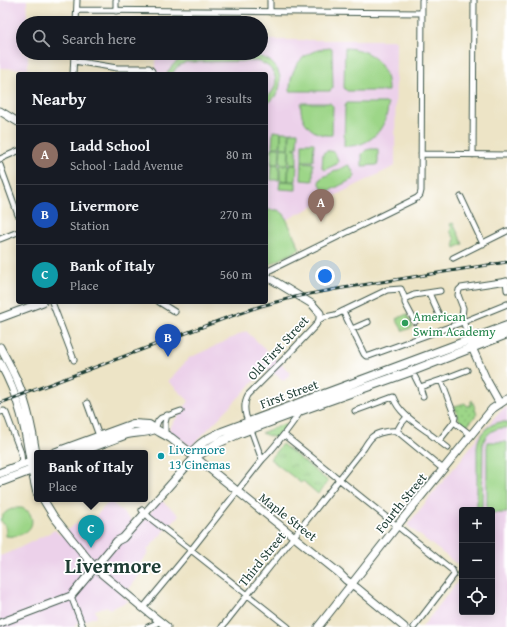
<!DOCTYPE html>
<meta charset="utf-8">
<style>
:root{--surface:#171b24;--page:#242831;--text:#f1f3f6;--muted:#9ea1a6;--line:#363941;--accent:#1a73e8}
body{margin:0;font-family:"Gentium Book Plus",serif;background:var(--page);color:var(--text)}
.controls{position:absolute;right:12px;bottom:12px;display:grid;overflow:hidden;border-radius:4px;box-shadow:0 2px 10px #0003}
.controls button{width:36px;height:36px;display:grid;place-items:center;padding:0;border:0;border-bottom:1px solid var(--line);background:var(--surface);color:var(--text);font:20px sans-serif}
.you{position:absolute;left:325px;top:276px;width:14px;height:14px;margin:-10px;border:3px solid #fff;border-radius:50%;background:#1a73e8;box-shadow:0 0 0 6px #1a73e833}
.badge{display:grid;place-items:center;width:26px;height:26px;border-radius:50%;background:var(--accent);color:#fff;font-size:13px;font-weight:700}
.pin{position:absolute;translate:-50% -33px;filter:drop-shadow(0 1px 2px #0008)}
.pin::after{content:'';position:absolute;top:21px;width:14px;height:12px;background:inherit;clip-path:polygon(0 0,100% 0,50% 100%)}
.popup{position:absolute;left:34px;top:450px;width:114px;height:52px;box-sizing:border-box;display:grid;place-content:center;border-radius:4px;background:var(--surface);filter:drop-shadow(0 1px 3px #0005);font-size:13px;white-space:nowrap;color:var(--muted)}
.popup b{font-size:15px;color:var(--text)}
.popup::after{content:'';position:absolute;left:50%;top:100%;margin-left:-8px;border:8px solid transparent;border-top-color:var(--surface)}
.list{margin:0;padding:0;list-style:none}
h2{display:flex;justify-content:space-between;align-items:center;height:52px;margin:0;padding:0 16px;font-size:17px}
h2 small{font-size:13px;font-weight:400;color:var(--muted)}
.list li{display:grid;grid-template-columns:26px 1fr auto;gap:12px;align-items:center;box-sizing:border-box;height:60px;padding:0 16px;border-top:1px solid var(--line)}
.list b{display:block;font-size:15px;white-space:nowrap}
.list p{margin:0;font-size:13px;white-space:nowrap;color:var(--muted)}
.list em{font-size:13px;font-style:normal;color:var(--muted)}
.icon{flex:none;width:22px;height:22px;fill:none;stroke:currentColor;stroke-width:2;stroke-linecap:round;stroke-linejoin:round}
.map{position:relative;flex:none;width:507px;height:627px;overflow:hidden}
.search{position:absolute;background:var(--surface);box-shadow:0 2px 10px #0003;left:16px;top:16px;width:252px;height:44px;display:flex;align-items:center;gap:10px;box-sizing:border-box;padding:0 14px;border-radius:22px;color:var(--muted);font-size:15px}
.panel{position:absolute;background:var(--surface);box-shadow:0 2px 10px #0003;left:16px;top:72px;width:252px;height:232px;border-radius:4px}
.map>svg:first-child{display:block}
</style>
<div class="map">
<svg width="507" height="627" viewBox="0 0 507 627">
<defs>
<pattern id="grass-tufts" width="24" height="20" patternUnits="userSpaceOnUse"><rect width="24" height="20" fill="#9dd688"/><path d="M3 7l-1-3M5 7V3M7 7l1-3M15 17l-1-3M17 17v-4M19 17l1-3" fill="none" stroke="#7faf70"/></pattern>
<pattern id="garden-dots" width="8" height="8" patternUnits="userSpaceOnUse"><rect width="8" height="8" fill="#9dd688"/><path d="M2 2h.1M6 6h.1" fill="none" stroke="#7faf70" stroke-width="1.8" stroke-linecap="round"/></pattern>
</defs>
<rect width="100%" height="100%" fill="#fff"/>
<filter id="ink" filterUnits="userSpaceOnUse"><feTurbulence type="fractalNoise" baseFrequency=".025" numOctaves="2"/><feDisplacementMap in="SourceGraphic" scale="8" xChannelSelector="R" yChannelSelector="G"/><feConvolveMatrix kernelMatrix="1 2 1 2 8 2 1 2 1" color-interpolation-filters="sRGB"/></filter>
<filter id="wash" filterUnits="userSpaceOnUse"><feTurbulence type="fractalNoise" baseFrequency=".012" numOctaves="4" result="noise"/><feDisplacementMap in="SourceGraphic" scale="16" xChannelSelector="R" yChannelSelector="G"/><feGaussianBlur stdDeviation="0.9" result="paint"/><feColorMatrix in="noise" values="0 0 0 0 0 0 0 0 0 0 0 0 0 0 0 0 0 1.4 0 .05"/><feComposite in="paint" operator="in"/></filter>
<g filter="url(#wash)">
<rect width="100%" height="100%" fill="#ede4c6"/>
<!-- built -->
<path fill="#ecd1ea" d="M0 0H27V23H23V53H28V69L0 68Z
M261 40H396L395 166 286 220 284 214 268 210H266V74H156V53H261Z
M246 331 291 373 284 381 267 368 191 447 168 430 189 401 168 381 189 358 213 347Z
M507 407V627H422L462 576V612H492V510H462V568L408 526V524L459 462 480 434 493 419 503 409Z
M161 500 179 515 147 550 149 552 136 569 141 573 123 597 129 601 109 609 107 606 95 610 97 616 75 624V627H0V556L13 551 55 530 60 535 80 521 86 526 110 501 138 526Z"/>
<!-- grass -->
<path fill="url(#grass-tufts)" stroke="#5e8a5e" d="M453 223 463 244 455 248 454 242 455 239 450 231 452 229 450 224Z
M284 424 286 426 275 438 261 433Z
M282 444 328 481 318 494 303 481 301 483 270 459Z"/>
<!-- park -->
<path fill="#9dd688" stroke="#5e8a5e" d="M332 48 333 88 330 91H290C290 64 305 49 332 48Z
M345 48C371 49 388 64 388 91H347L344 88Z
M187 57 255 56C282 58 290 91 266 104V98C283 85 276 65 256 61L186 62 177 67 172 74H167C171 65 178 59 187 57Z
M301 103H330L333 106 332 135C313 137 299 122 301 103Z
M347 103H388C388 128 370 148 344 146L345 106Z
M273 131 281 132 280 147H272Z
M281 132H289V148H281Z
M290 132H298L297 148H293L297 149V165L289 164Z
M302 143H314L313 161H302Z
M272 148H280L279 164H271Z
M281 148 289 149 288 164H280Z
M371 149H378V163L377 165 362 166V154L366 150Z
M327 151C334 150 337 155 338 162L337 164 324 170 322 168 323 153Z
M302 162 313 163V181L301 180Z
M272 164 279 165V180H271Z
M280 165H288V181L280 180Z
M289 165H297L296 181H288Z
M348 165 350 166 355 176 353 179 327 192 324 191 319 182 321 178Z
M280 181 296 182V190L279 189Z
M266 210H278L284 214 300 249 267 266H266Z
M407 314 413 327 403 331 396 319Z
M500 422H507V428C496 427 487 432 483 443L482 510H477V447C478 434 487 425 500 422Z
M487 442H507V513H492V510H487Z
M15 508H22L29 512C39 529 21 538 6 536 6 529 6 525 0 520 3 513 8 510 15 508Z"/>
<!-- garden -->
<path fill="url(#garden-dots)" stroke="#5e8a5e" d="M472 400 477 414 468 425 467 424 465 427 460 422 455 408V406L465 403 467 406 471 405V401Z"/>
</g>
<g filter="url(#ink)">
<g fill="none" stroke-linecap="round" stroke-linejoin="round">
<defs>
<path id="street" d="M116 0V11
M77 10 422 13
M270 12V0
M76 23 77 0
M74 61 117 68H149L152 71V74
M73 74 74 53
M421 154 507 155
M473 155 474 0
M0 159 18 151
M0 165 18 215
M461 197 483 244
M0 239 18 232
M453 258 507 231
M266 276 270 270 417 198 420 195 421 191 422 0
M506 281 507 290
M429 293 439 315
M405 299 414 295 440 291
M52 302 74 360
M159 302 175 312
M343 311 364 354 366 356H369L463 322 505 305 507 304
M352 329 368 322
M469 340 462 317 463 308 458 295 459 290 461 288 507 281
M415 377 420 387
M441 380 467 370
M423 397 420 387 441 380 455 417 454 422
M87 403 99 436
M355 411 393 397C399 413 414 422 428 432
M0 412 4 411 6 413 21 453 22 465
M155 429 158 421 161 418 181 411
M397 431 443 469
M397 431 401 424 407 417
M165 434V423L167 415
M284 435 452 570 454 575 450 580 414 627
M431 435 448 448
M439 441 454 422 471 435
M262 460 246 416C244 408 244 402 248 395L284 359 316 325 320 318 335 315 387 290 401 289 405 299V303L415 322
M142 510 150 518 191 550 288 627
M71 596 83 627
M143 608 191 550 262 460C277 445 289 428 301 411
M148 627 155 624 160 621
M222 627 364 448C370 438 373 434 384 432 389 431 392 430 397 431"/>
<path id="secondary" d="M0 111 18 122
M266 276 312 304 320 313V318
M0 318 43 302
M470 343 486 379 500 404
M0 347C4 355 9 363 13 372 27 399 33 431 37 461
M0 363C9 379 16 396 21 414 28 440 30 467 37 493
M43 499 54 517 95 568 143 608 167 627
M0 623 71 596 117 541 123 538 185 468 195 457 339 573 346 580 357 588 404 627
M318 627 401 521 492 409 507 399"/>
<path id="primary" d="M54 453 125 427 133 424 149 425 155 429 160 432 171 438 195 457 218 443 240 433 302 410 412 371 507 334
M77 453 127 434C137 432 146 433 155 429
M191 454C199 443 209 438 222 432L507 326
M0 473 37 459
M0 482 37 468"/>
</defs>
<!-- street casing -->
<use href="#street" stroke="#3e564a" stroke-width="7"/>
<!-- secondary casing -->
<use href="#secondary" stroke="#3e564a" stroke-width="9"/>
<!-- primary casing -->
<use href="#primary" stroke="#3e564a" stroke-width="10"/>
<!-- street -->
<use href="#street" stroke="#fff" stroke-width="5"/>
<!-- secondary -->
<use href="#secondary" stroke="#fff" stroke-width="7"/>
<!-- primary -->
<use href="#primary" stroke="#fff" stroke-width="8"/>
<defs>
<path id="rail" d="M0 403 226 318 261 306 299 296 337 289 507 262"/>
</defs>
<!-- rail casing -->
<use href="#rail" stroke="#1f3d34" stroke-width="3"/>
<!-- rail -->
<use href="#rail" stroke="#fff" stroke-width="1.5" stroke-dasharray="4.5" stroke-linecap="butt"/>
</g>
</g>
<!-- markers -->
<circle fill="#2e9e5b" stroke="#fff" stroke-width="1.5" cx="405" cy="323" r="4"/>
<circle fill="#0f9aa8" stroke="#fff" stroke-width="1.5" cx="161" cy="456" r="4"/>
<g text-anchor="middle" dominant-baseline="central" stroke-width="3.5" stroke-linejoin="round" paint-order="stroke">
<!-- leisure labels -->
<g font-size="13" fill="#27864d" stroke="#fff" text-anchor="start">
<text x="413" y="316">American<tspan x="413" dy="15">Swim Academy</tspan></text>
</g>
<!-- street labels -->
<g font-size="13" fill="#1f3d34" stroke="#fff">
<text transform="translate(278 348) rotate(-47)">Old First Street</text>
<text transform="translate(289 394) rotate(-20)">First Street</text>
<text transform="translate(401 503) rotate(-51)">Fourth Street</text>
<text transform="translate(288 517) rotate(38)">Maple Street</text>
<text transform="translate(262 559) rotate(-51)">Third Street</text>
</g>
<!-- culture labels -->
<g font-size="13" fill="#0d838f" stroke="#fff" text-anchor="start">
<text x="169" y="449">Livermore<tspan x="169" dy="15">13 Cinemas</tspan></text>
</g>
<!-- town labels -->
<g font-size="21" font-weight="bold" fill="#1f3d34" stroke="#fff">
<text x="113" y="565">Livermore</text>
</g>
</g>
</svg>
<div class="controls">
<button>+</button>
<button>−</button>
<button><svg class="icon" aria-label="locate" viewBox="0 0 24 24"><circle cx="12" cy="12" r="6"/><path d="M12 2v4M12 18v4M2 12h4M18 12h4"/></svg></button>
</div>
<div class="you"></div>
<div class="pin badge" style="left:321px;top:222px;background:#8d6e63">A</div>
<div class="pin badge" style="left:168px;top:357px;background:#1a4fb4">B</div>
<div class="pin badge" style="left:91px;top:548px;background:#0f9aa8">C</div>
<div class="popup"><b>Bank of Italy</b>Place</div>
<div class="search"><svg class="icon" aria-label="search" viewBox="0 0 24 24"><circle cx="10" cy="10" r="6"/><path d="M15 15l6 6"/></svg>Search here</div>
<section class="panel">
<h2>Nearby<small>3 results</small></h2>
<ul class="list">
<li><span class="badge" style="background:#8d6e63">A</span><div><b>Ladd School</b><p>School · Ladd Avenue</p></div><em>80 m</em></li>
<li><span class="badge" style="background:#1a4fb4">B</span><div><b>Livermore</b><p>Station</p></div><em>270 m</em></li>
<li><span class="badge" style="background:#0f9aa8">C</span><div><b>Bank of Italy</b><p>Place</p></div><em>560 m</em></li>
</ul>
</section>
</div>
